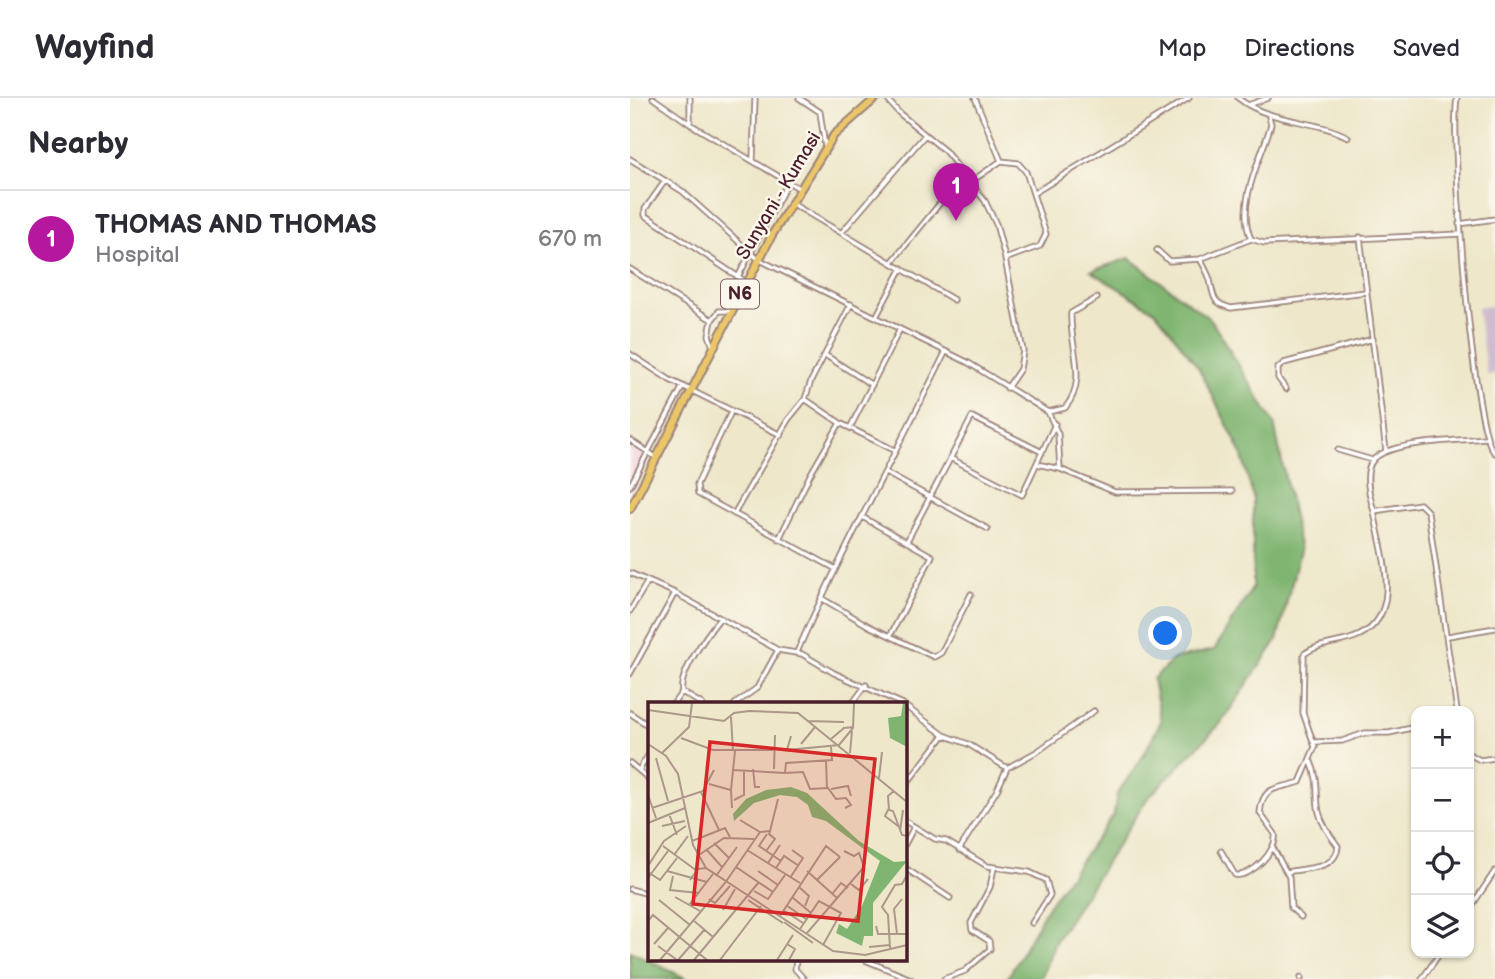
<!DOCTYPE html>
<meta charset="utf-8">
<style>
:root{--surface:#fff;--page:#f7f7f7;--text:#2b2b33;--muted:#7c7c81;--line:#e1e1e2;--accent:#b5179e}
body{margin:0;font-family:"Balsamiq Sans",sans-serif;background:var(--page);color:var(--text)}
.controls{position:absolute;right:21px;bottom:21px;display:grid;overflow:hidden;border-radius:14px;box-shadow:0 2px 5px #0004}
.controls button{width:63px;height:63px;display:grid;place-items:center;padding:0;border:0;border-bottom:2px solid var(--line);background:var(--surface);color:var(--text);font:35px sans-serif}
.you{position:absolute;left:536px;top:536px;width:24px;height:24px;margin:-18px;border:5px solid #fff;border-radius:50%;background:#1a73e8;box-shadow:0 0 0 10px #1a73e833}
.badge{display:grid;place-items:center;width:46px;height:46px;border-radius:50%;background:var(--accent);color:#fff;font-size:23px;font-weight:700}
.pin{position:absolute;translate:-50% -58px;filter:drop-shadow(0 2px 4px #0008)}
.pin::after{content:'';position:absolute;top:37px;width:24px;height:21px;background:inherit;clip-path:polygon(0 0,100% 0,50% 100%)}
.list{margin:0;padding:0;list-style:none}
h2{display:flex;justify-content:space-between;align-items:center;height:91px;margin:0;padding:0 28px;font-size:30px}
h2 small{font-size:23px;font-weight:400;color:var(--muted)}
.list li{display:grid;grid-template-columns:46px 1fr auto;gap:21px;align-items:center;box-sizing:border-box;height:98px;padding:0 28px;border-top:2px solid var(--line)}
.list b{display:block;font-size:26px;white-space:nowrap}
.list p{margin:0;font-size:23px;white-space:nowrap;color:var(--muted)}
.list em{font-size:23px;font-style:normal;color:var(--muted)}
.icon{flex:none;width:38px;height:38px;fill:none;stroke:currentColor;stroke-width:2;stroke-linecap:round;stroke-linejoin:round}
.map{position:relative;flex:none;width:865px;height:881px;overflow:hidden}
header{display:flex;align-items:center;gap:42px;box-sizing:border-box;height:98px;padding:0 35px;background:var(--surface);border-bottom:2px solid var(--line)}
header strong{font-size:33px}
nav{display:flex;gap:38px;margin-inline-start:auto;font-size:24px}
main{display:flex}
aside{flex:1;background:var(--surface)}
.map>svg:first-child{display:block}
</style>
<header>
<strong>Wayfind</strong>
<nav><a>Map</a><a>Directions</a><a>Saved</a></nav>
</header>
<main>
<aside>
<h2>Nearby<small></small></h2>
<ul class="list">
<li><span class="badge">1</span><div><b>THOMAS AND THOMAS</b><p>Hospital</p></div><em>670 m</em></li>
</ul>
</aside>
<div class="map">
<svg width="865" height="881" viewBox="0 0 865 881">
<rect width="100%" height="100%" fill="#fbf7ec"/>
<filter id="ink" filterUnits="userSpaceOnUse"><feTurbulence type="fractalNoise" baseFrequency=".0143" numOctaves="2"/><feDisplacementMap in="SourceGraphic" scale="14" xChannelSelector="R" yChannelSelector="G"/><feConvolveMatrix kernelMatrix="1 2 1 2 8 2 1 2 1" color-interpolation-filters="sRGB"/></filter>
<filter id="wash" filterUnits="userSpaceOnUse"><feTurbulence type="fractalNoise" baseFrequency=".00686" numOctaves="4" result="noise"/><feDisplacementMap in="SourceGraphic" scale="28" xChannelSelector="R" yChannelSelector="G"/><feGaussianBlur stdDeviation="1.57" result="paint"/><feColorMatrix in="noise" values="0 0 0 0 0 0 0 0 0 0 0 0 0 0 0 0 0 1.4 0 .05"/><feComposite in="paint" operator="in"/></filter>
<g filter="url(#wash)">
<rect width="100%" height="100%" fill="#eee7ca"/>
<!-- built -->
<path fill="#f3cfe0" d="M0 349 20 361 0 398Z"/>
<!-- industrial -->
<path fill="#cfbdcf" d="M865 207V276L857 277 847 210Z"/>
<!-- forest -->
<path fill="#80b571" stroke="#656a4e" stroke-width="2" d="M499 160 581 222 644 325 670 453 647 542 591 625 517 701 425 844 411 881H377L418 808 484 716 487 696 512 660 531 623 523 581 544 561 584 552 623 489V399L611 354 568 269 526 214 461 173Z
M0 853 57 881H0Z"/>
</g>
<g filter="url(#ink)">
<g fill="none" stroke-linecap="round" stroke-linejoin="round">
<defs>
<path id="street" d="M23 0 60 26 170 91
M169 0 190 14 195 49
M256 0 269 15 315 53 355 103 366 126 374 156 393 253 390 271 377 290
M345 0 371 63
M608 0C641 26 682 20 718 39
M827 0C820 39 843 341 865 355
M618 7 638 0
M60 26V0
M0 61 52 93 128 161 337 264 418 314 428 336 430 371
M123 62 125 0
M35 83 15 111V117L116 184
M339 85 371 63 388 65 396 74 416 136 410 148 375 161
M404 95 559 0
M161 105 324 202
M829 126 865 121
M212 134 295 37
M730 139 756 353
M621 141 634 145 831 136
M527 152 539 163 570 161 621 141C605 105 632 60 641 26L639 19
M570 161C574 168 578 175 580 182 584 199 582 205 601 210L736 194
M262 164 333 77
M0 171 82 222 89 213H102
M108 179 158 84
M246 219 272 170
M82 222 79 237 83 249
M0 256 40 282 151 337
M195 257 242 287
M656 291 648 280V270L654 265 743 241
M175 301 210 325 266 353
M101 314 67 386 68 396 204 470
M418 314 435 310C459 282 439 247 441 215L467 200
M220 330 269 233
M0 342 27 360
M708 352 742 362
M320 360 392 397 425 326
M407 366 430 371 485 394 602 393
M256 375 358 431
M0 388 53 288
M744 413C740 400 732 373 744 361 762 343 829 343 855 340
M104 416 158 322 175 301 181 283 221 206
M234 420 302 458 260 538
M149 441 180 377 210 325
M277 443 342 319 412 354
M0 475 45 495 148 552 172 556 204 575 273 606
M191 500 239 528 304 559 311 555 341 496
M0 513 18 483
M818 538 865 530
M167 554C212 452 266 355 315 255
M0 576 45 495
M52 594 72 606
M43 606 52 594C48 576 78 535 90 520
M105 606 127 590 148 552
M222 606 236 587
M275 608 314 637 338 646 377 670 367 692 329 752
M0 615 19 628
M685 644 712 643 735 635H759L786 629
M839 656 850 662 865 660
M0 665 19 681
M377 670 408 653 464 613
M9 672 19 656
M275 688 314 637
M275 723 305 741 316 743 357 768 399 774 416 782 420 797 402 825
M275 746 284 729
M643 750 659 779 661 810 671 819
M591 753 605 777C621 780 648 752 645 736L630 715C633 686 647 692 670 684L685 649 673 615 674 556C690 544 713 546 730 537 775 515 750 450 744 413L790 406 798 414 827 613
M275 770 320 800
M657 774C676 769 706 773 708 748 700 738 692 727 689 714 685 696 690 684 681 664
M0 791 19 796
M839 812 865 773
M166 862 165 871 174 881
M235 862 281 881
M671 879V881
M314 881 335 873 360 851 359 843 342 832 341 825 360 789 364 770
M792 881 810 855"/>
<path id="primary" d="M0 411 142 137 204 37 246 0"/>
</defs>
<!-- street casing -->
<use href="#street" stroke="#9c837a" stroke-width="7"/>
<!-- primary casing -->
<use href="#primary" stroke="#9c837a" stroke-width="10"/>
<!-- street -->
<use href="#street" stroke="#fff" stroke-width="3.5"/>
<!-- primary -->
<use href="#primary" stroke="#ebc669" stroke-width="6"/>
</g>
</g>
<g text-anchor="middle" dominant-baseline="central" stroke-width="5" stroke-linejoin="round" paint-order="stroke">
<!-- shield labels -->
<rect fill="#fbf7ec" stroke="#7f6065" stroke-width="2" x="91" y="181.5" width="38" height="29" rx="5"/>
<g font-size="18" font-weight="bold" fill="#4a1f2b">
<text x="110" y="196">N6</text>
</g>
<!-- street labels -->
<g font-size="19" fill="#4a1f2b" stroke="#fbf7ec">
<text transform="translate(149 98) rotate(-59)">Sunyani - Kumasi</text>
</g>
</g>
<!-- overview -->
<g transform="translate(18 604)">
<rect width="259" height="259" fill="#eee7ca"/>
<path d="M255 1H259V45L242 36 240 16 253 14ZM143 85 159 91 211 139 246 160 259 159 225 201V234H216L214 244 188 231 191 222 199 227 214 204 232 159 178 119 164 115 160 103 149 95 132 93 106 101 86 119 85 112 98 97 118 88Z" fill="#80b571"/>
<path fill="none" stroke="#ac978a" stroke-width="2" d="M0 8 76 19 86 11 101 9 150 11 259 100M83 15 85 49M160 19 196 20M143 34 139 48 191 43 205 26 206 1M33 36 65 48H125M183 37 196 26 206 25M0 42 18 54 30 72 45 143 58 166 185 249 217 253 259 243M153 42 167 25M183 45 184 58 138 61 137 71 155 70 162 87 180 86 188 97 198 96 203 103 197 106M14 51 41 25 44 1M202 51 204 29M8 56 20 99M178 59 179 86M105 67 107 85H112M126 67 127 33M85 68 137 71M231 76 234 50M61 82 83 88 84 106M183 87 200 84 203 94M83 88 87 49M246 89 240 94 241 108 245 109 254 133 259 134M53 90 71 128M0 93 8 116M86 98 96 93V68M4 106 55 89 66 68M241 106 237 114 250 124M21 112 29 133M92 118 112 130 123 129M0 121 37 106M14 124 37 119M252 129 255 108M119 132 111 144 133 159M121 133 130 97M44 139 77 126 82 135M66 141 81 156M15 144 49 169M58 147 74 165M99 148 152 181M118 149 127 137 121 132M26 153 40 134M51 153 76 136 106 137M120 161 132 143M0 164 16 139 38 124M88 165 125 190M128 166 136 154 151 164M19 169 59 180M110 169 130 183M159 169 189 196M0 170 12 178 29 156M25 174 22 188 51 191M68 174 89 145M0 176 20 149M142 176 155 156 144 148M42 178 50 167 58 166M169 178 192 155M203 182 211 188 220 177M151 185 161 194 157 204M106 189 120 197 137 173M185 191 193 181 200 186M27 195 52 209M144 195 163 211M61 197 67 201 82 184M11 198 42 223M100 198 135 221M41 203 65 172M138 203 158 217M75 208 87 187M135 208 155 221M132 214 178 144 192 155M45 218 65 235M0 219 5 213 59 258M136 220 165 241M228 224 230 232H259M152 227 171 199 193 211 175 243M159 231 216 165 211 151 206 154 196 149M249 232 246 207 254 197M6 242 20 226M139 242 147 247 141 258M10 244 29 258M221 245 242 243M242 246 240 213 234 205 247 183 254 182 259 173M12 258 77 181 112 130M30 258 57 227M46 258 111 180M72 258 113 204M129 258 145 233"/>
<path fill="#d62828" fill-opacity="0.15" stroke="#d62828" stroke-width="3.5" d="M62 40 227 57 210 219 45 202Z"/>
<rect width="259" height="259" fill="none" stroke="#4a1f2b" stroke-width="3.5"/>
</g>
</svg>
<div class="controls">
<button>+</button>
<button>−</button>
<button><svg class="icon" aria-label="locate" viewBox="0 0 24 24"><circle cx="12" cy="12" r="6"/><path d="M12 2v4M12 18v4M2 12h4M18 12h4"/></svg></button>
<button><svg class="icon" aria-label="layers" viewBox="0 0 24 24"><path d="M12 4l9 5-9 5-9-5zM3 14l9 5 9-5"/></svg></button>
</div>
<div class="you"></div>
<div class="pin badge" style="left:326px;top:123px">1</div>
</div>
</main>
